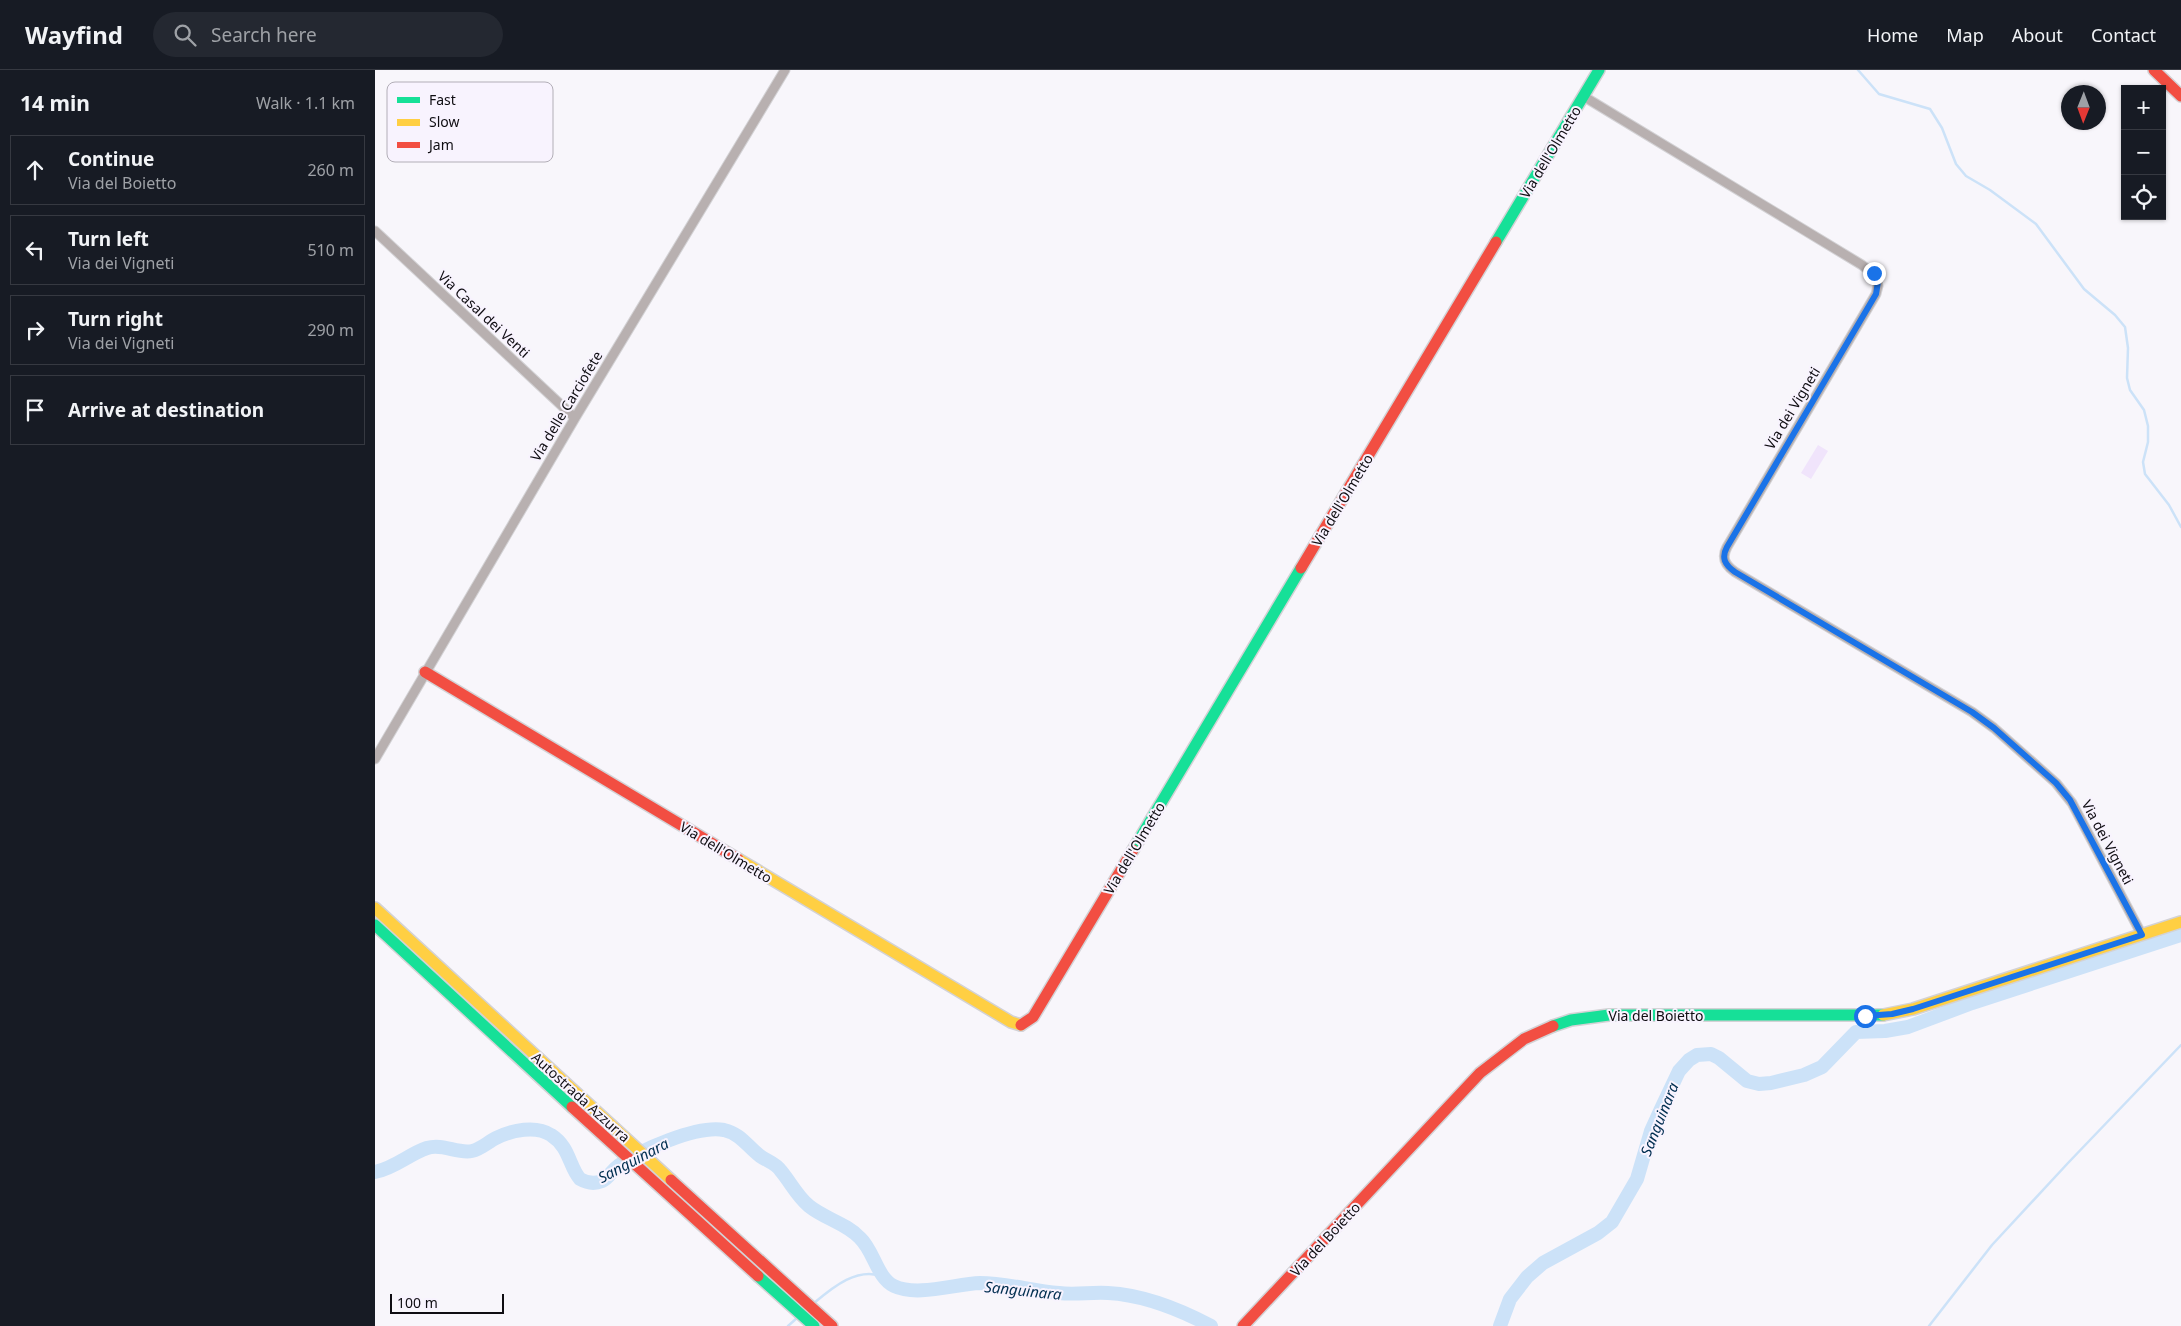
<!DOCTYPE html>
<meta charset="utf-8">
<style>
:root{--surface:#171b24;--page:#242831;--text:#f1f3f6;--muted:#9ea1a6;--line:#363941}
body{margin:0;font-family:"Noto Sans",sans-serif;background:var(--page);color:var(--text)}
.controls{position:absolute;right:15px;top:15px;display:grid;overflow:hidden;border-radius:0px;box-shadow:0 1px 4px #0004}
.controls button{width:45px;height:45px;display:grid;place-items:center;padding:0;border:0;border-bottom:1px solid var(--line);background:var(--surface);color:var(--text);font:25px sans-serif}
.compass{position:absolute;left:1686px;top:15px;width:45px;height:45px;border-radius:50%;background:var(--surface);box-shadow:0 1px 4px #0004;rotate:181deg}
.scale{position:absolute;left:15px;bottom:12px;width:114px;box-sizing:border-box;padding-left:5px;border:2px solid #0f0d12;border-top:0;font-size:14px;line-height:18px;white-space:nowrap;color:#0f0d12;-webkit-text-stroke:4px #f8f3fe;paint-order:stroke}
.stop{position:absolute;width:15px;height:15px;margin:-11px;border:4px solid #1a73e8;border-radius:50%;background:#fff}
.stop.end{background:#1a73e8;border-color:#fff;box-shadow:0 1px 5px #0008}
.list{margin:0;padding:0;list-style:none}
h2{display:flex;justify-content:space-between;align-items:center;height:65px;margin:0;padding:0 20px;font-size:21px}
h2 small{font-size:16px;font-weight:400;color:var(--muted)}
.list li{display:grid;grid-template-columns:32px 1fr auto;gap:15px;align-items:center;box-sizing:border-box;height:70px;margin:0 10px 10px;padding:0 10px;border:1px solid var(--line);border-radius:0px}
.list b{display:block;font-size:19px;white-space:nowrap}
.list p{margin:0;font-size:16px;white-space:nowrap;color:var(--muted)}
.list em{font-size:16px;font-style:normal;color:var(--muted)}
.icon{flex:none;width:28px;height:28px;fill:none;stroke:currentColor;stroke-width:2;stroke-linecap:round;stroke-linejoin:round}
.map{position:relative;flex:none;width:1806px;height:1256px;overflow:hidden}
header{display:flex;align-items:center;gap:30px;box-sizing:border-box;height:70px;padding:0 25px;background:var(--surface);border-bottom:1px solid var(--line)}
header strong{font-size:24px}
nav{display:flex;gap:28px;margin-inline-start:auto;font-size:18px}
.search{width:350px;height:45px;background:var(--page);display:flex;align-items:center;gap:12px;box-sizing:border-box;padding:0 18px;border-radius:28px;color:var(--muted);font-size:19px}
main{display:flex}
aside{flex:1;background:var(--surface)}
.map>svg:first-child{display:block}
</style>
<header>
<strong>Wayfind</strong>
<div class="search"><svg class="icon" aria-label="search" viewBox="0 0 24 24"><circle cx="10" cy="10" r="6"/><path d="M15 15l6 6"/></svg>Search here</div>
<nav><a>Home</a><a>Map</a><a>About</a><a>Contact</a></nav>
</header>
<main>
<aside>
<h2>14 min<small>Walk · 1.1 km</small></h2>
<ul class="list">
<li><svg class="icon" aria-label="ahead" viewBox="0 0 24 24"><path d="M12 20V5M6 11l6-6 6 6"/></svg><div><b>Continue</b><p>Via del Boietto</p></div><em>260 m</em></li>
<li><svg class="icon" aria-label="left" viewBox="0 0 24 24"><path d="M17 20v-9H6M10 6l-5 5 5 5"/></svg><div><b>Turn left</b><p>Via dei Vigneti</p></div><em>510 m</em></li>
<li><svg class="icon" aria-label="right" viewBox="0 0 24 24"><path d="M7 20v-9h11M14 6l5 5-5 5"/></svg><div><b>Turn right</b><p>Via dei Vigneti</p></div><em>290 m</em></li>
<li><svg class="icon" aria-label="arrive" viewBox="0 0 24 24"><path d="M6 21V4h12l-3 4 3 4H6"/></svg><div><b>Arrive at destination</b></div></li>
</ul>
</aside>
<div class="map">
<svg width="1806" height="1256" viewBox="0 0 1806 1256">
<rect width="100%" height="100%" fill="#f8f6fb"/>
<!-- green -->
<path fill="#f0e4fb" d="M1443 375 1453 381 1436 409 1426 403Z"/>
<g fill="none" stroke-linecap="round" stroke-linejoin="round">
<!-- stream -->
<path stroke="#cce2f8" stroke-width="2.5" d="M1483 0 1504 24 1555 39 1567 58 1581 94 1591 106 1615 120 1661 154 1709 219 1740 245 1750 257 1753 278 1752 308 1755 320 1769 340 1773 356V372L1768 392 1770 404 1794 435 1806 457
M439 1233C458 1217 483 1196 509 1207
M413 1256 422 1248
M1554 1256 1617 1175 1693 1093 1806 975"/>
<!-- river -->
<path stroke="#cce2f8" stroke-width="14" d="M0 1102C20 1098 34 1084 52 1078 68 1073 82 1084 97 1081 106 1079 113 1072 121 1068 137 1060 161 1055 176 1065 195 1077 194 1097 205 1109 212 1113 220 1114 227 1111 234 1108 237 1100 243 1096 265 1080 322 1055 349 1060 366 1064 372 1076 385 1086 392 1091 401 1093 406 1101 416 1113 422 1126 434 1136 450 1149 471 1153 485 1168 499 1181 502 1208 519 1216 542 1227 580 1214 605 1213 632 1213 657 1221 684 1223 700 1225 716 1222 733 1223 770 1225 804 1239 836 1256
M1125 1256 1135 1229 1152 1207 1168 1193 1223 1163 1237 1152 1262 1109 1276 1061 1286 1039 1304 1001 1314 990 1322 985 1336 984 1344 988 1372 1011 1384 1014 1396 1013 1429 1005 1447 997 1481 962 1510 961 1533 957 1597 933 1806 865"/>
<defs>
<path id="street" d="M1208 26 1487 195 1501 206 1503 216 1501 224 1352 477C1346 488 1350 495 1360 502L1597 642 1619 658 1681 713 1697 733 1767 865
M0 161 200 348
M0 689 200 348 410 0"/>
<path id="fast" d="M1121 172 1224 0
M758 780 926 498
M0 855 197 1037
M1178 956 1196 950 1234 945H1508
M383 1206 439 1256"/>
<path id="slow" d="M363 789 636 952 646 955
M0 838 296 1110
M1508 945 1538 939 1806 852"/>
<path id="jam" d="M1779 0 1806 26
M926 498 1121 172
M50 602 363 789
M646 955 658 947 758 780
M197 1037 383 1206
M296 1110 457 1256
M868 1256 1105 1003 1149 969 1178 956"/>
</defs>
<!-- street casing -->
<use href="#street" stroke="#d3d2d5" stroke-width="11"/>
<!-- fast casing -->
<use href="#fast" stroke="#d3d2d5" stroke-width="14"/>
<!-- slow casing -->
<use href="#slow" stroke="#d3d2d5" stroke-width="14"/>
<!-- jam casing -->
<use href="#jam" stroke="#d3d2d5" stroke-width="14"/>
<!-- street -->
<use href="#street" stroke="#b8b0b0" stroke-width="9"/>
<!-- fast -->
<use href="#fast" stroke="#16e098" stroke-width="11"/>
<!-- slow -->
<use href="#slow" stroke="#ffcf43" stroke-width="11"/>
<!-- jam -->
<use href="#jam" stroke="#f24e42" stroke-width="11"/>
</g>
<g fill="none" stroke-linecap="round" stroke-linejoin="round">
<!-- route -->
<path stroke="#1a73e8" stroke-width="6" d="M1490 946 1517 944 1538 939 1767 865 1695 730 1681 713 1619 658 1597 642 1360 502C1350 495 1346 488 1352 477L1501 224 1503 212 1499 203"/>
</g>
<g text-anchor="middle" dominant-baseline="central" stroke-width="4" stroke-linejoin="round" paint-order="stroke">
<!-- street labels -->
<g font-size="14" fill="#0f0d12" stroke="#f8f3fe">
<text transform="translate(1175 82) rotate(-59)">Via dell'Olmetto</text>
<text transform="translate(109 244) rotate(43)">Via Casal dei Venti</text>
<text transform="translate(191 336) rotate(-59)">Via delle Carciofete</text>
<text transform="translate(1417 338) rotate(-59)">Via dei Vigneti</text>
<text transform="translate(967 430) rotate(-59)">Via dell'Olmetto</text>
<text transform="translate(1733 772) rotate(62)">Via dei Vigneti</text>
<text transform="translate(759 778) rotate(-59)">Via dell'Olmetto</text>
<text transform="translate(351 782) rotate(31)">Via dell'Olmetto</text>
<text x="1281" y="945">Via del Boietto</text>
<text transform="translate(206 1027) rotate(42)">Autostrada Azzurra</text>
<text transform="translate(950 1169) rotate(-47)">Via del Boietto</text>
</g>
<!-- water labels -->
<g font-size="15" font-style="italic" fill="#002e50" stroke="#f8f3fe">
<text transform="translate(1284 1049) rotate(-68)">Sanguinara</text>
<text transform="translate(258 1090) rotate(-28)">Sanguinara</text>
<text transform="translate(648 1220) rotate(6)">Sanguinara</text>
</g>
</g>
<!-- legend -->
<rect x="12" y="12" width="166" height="80" rx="8" fill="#f8f3fe" stroke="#b2aeb7" stroke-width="1"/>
<rect x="22" y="27" width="23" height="6" fill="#16e098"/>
<rect x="22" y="49" width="23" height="7" fill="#ffcf43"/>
<rect x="22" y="72" width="23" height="6" fill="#f24e42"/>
<g font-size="14" fill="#0f0d12">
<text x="54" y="35">Fast</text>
<text x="54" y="57">Slow</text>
<text x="54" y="80">Jam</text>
</g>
</svg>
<div class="controls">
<button>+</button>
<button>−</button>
<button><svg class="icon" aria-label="locate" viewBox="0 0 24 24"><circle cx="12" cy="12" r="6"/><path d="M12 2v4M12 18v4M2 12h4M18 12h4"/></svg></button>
</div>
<svg class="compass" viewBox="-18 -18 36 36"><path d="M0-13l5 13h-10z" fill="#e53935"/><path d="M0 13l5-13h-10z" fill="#9ea1a6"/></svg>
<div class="scale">100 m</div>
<div class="stop" style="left:1490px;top:946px"></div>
<div class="stop end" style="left:1499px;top:203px"></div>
</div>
</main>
